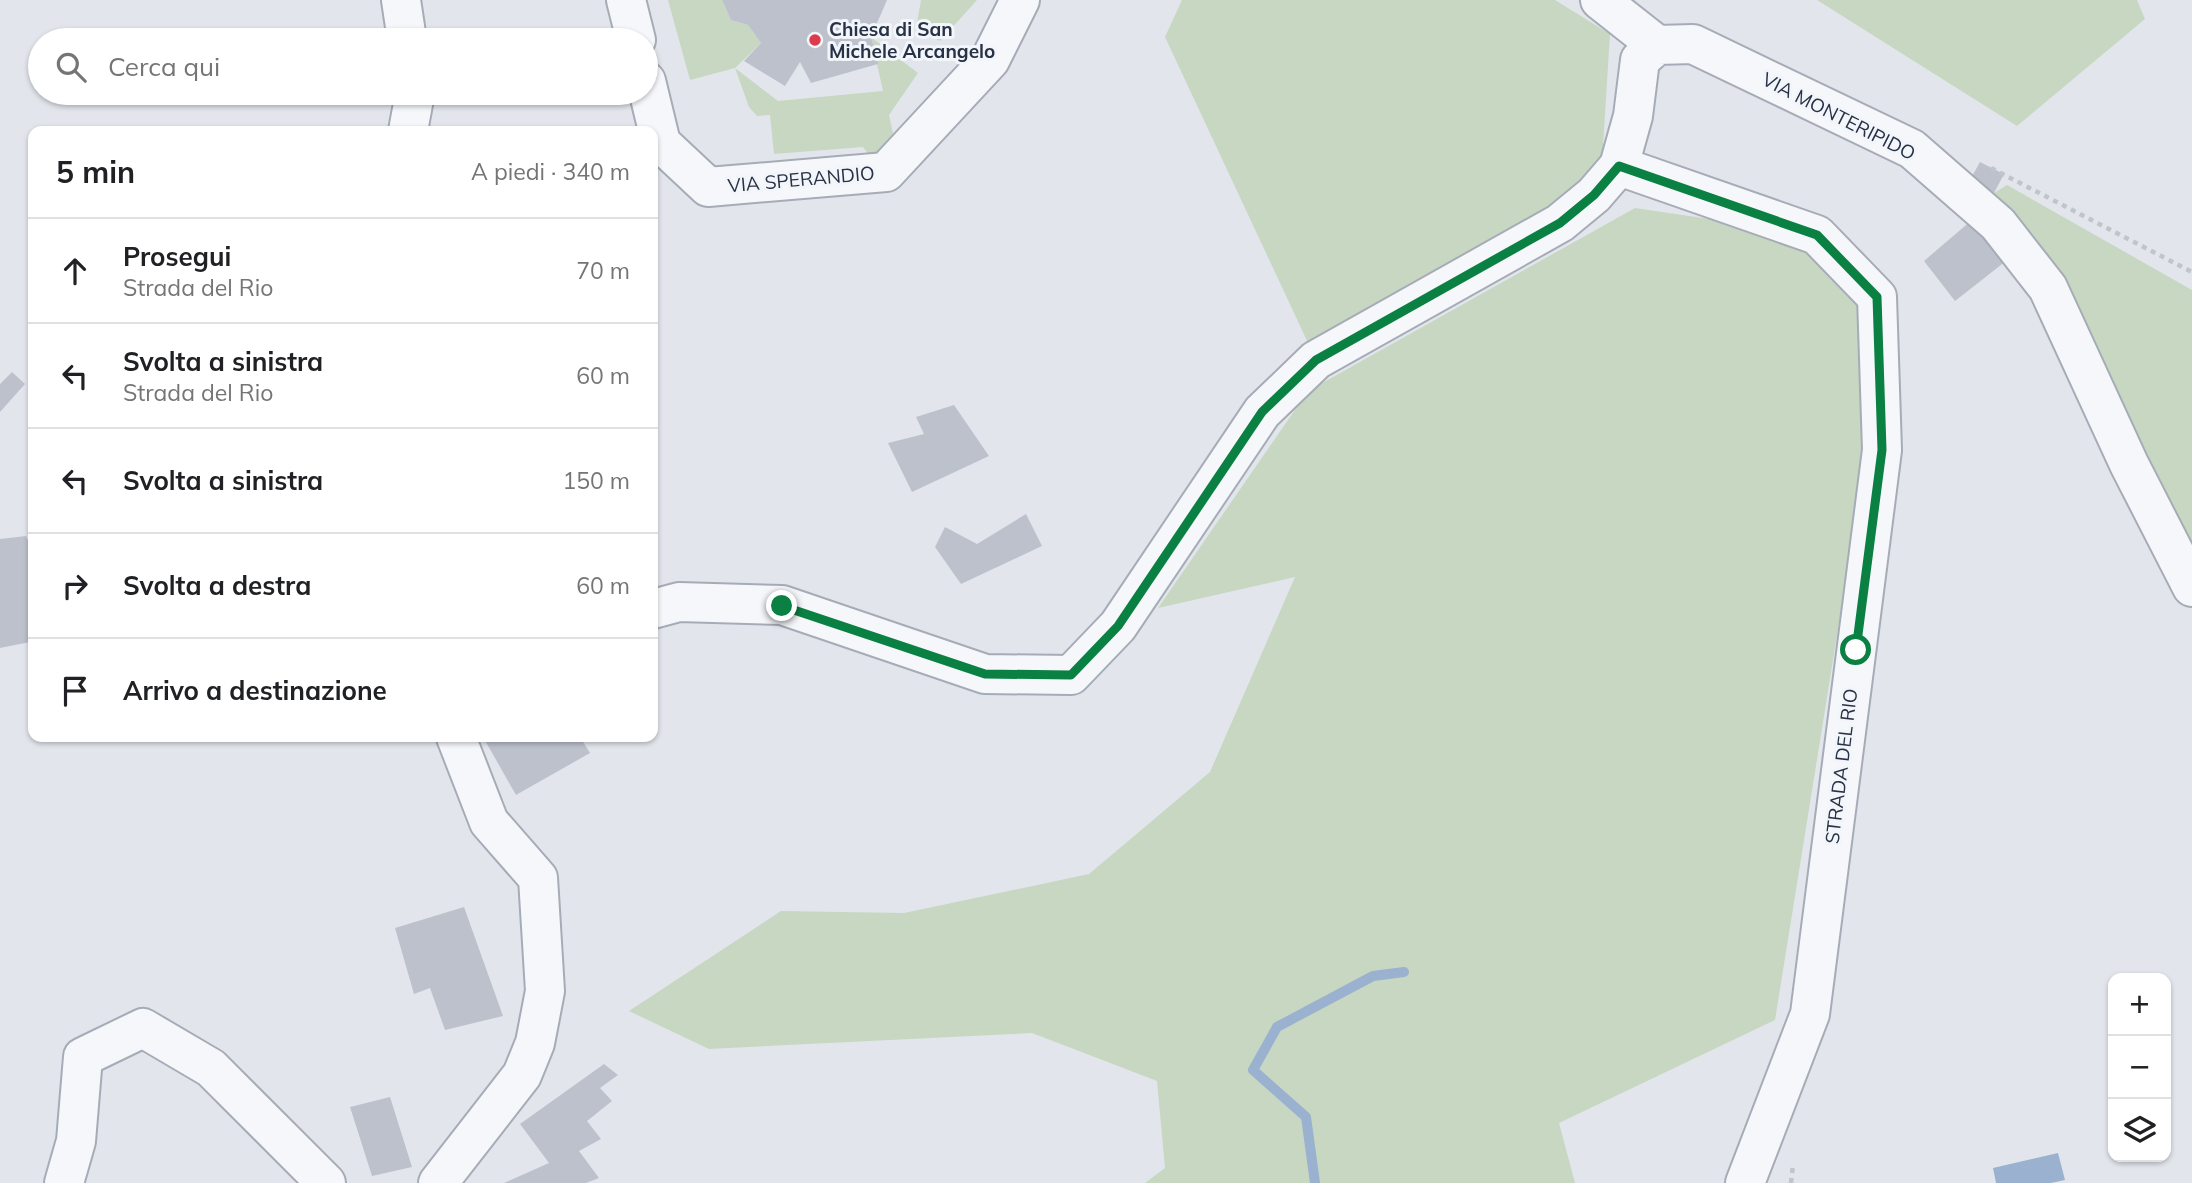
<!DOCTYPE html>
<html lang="it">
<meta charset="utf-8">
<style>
:root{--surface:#fff;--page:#f6f6f6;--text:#202124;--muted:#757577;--line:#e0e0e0}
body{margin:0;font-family:Mulish,sans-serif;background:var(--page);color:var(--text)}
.controls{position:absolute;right:21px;bottom:21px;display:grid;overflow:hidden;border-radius:14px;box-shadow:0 2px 5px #0004}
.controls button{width:63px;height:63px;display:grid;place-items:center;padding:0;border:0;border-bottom:2px solid var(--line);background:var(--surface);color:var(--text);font:35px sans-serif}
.stop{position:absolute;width:21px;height:21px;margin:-16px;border:5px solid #0b8043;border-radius:50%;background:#fff}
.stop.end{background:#0b8043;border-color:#fff;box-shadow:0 2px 7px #0008}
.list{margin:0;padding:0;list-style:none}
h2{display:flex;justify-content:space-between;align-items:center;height:91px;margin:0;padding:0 28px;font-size:30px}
h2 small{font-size:23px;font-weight:400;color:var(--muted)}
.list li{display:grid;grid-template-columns:46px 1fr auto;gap:21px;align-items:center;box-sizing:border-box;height:105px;padding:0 28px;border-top:2px solid var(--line)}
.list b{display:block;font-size:26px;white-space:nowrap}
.list p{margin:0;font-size:23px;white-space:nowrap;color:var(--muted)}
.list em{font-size:23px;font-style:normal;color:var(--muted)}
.icon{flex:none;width:38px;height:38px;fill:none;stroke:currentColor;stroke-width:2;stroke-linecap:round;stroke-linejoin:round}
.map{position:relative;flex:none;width:2192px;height:1183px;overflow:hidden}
.search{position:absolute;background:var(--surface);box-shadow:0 2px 5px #0004;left:28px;top:28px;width:630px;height:77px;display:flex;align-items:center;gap:18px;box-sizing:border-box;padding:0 24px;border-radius:38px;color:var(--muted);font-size:26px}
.panel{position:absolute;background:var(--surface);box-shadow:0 2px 5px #0004;left:28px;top:126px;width:630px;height:616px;border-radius:14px}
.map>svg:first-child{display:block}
</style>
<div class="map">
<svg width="2192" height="1183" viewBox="0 0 2192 1183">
<rect width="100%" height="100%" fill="#e2e6ec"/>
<!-- green -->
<path fill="#c7d7c2" d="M668 0H722L731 20 748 25 761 43 735 68 778 101 883 91 871 37 918 73 889 115 896 147 875 163 863 147 774 154 770 115 757 116 749 107 735 68 690 80Z
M921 0H977L940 41 916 29Z
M1182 0H1555L1610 34 1603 147 1594 195 1316 360 1165 37Z
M1817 0H2137L2145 19 2017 126Z
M2007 185 2192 290V571L2060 284 1994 193Z
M1635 208 1817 235 1877 297 1882 450 1844 592 1775 1020 1559 1123 1575 1183H1145L1165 1168 1157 1081 1032 1033 709 1049 629 1011 781 911 904 913 1089 874 1210 772 1295 577 1158 608 1308 391Z"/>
<!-- water -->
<path fill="#9ab2cf" d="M2058 1153 2065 1180 2051 1183H1996L1993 1168Z"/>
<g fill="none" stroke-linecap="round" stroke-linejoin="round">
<!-- stream -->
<path stroke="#9ab2cf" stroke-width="10" d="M1315 1183 1306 1117 1253 1070 1277 1027 1373 976 1404 972"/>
</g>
<!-- building -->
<path fill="#bcc1cc" d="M722 0H887L871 37 878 64 811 83 800 62 785 86 744 61 761 43 748 25 731 20Z
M1980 162 2004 174 1994 193 1970 180Z
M1973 219 2006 261 1955 301 1924 261Z
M12 372 25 384 0 412V384Z
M954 405 989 456 912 492 888 443 924 434 916 417Z
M1026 514 1042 546 961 584 935 547 945 527 977 544Z
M26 536 33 553V611H28L30 642 0 648V539Z
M483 737H580L590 753 516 795Z
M464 907 503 1016 445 1030 430 988 414 994 395 928Z
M604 1064 618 1075 600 1088 612 1101 587 1121 601 1139 579 1151 599 1178 586 1183H504L549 1163 520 1124Z
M390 1097 412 1167 372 1176 350 1107Z"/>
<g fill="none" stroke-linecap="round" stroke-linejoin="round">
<defs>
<path id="minor" d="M626 0 636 40
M1600 0 1657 45
M646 81 661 143 708 187 886 172 990 60 1020 0
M1619 166 1817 235 1877 297 1882 450 1810 1014 1745 1183
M64 1183 76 1141 83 1057 143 1028 211 1068 326 1183
M438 1183 522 1075 535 1043 545 991 538 878 489 822 456 737"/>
<path id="tertiary" d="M401 0 407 40
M408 131 415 93
M653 609 679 602 782 605 985 674 1071 675 1118 626 1262 412 1316 360 1560 223 1594 195 1619 166 1633 116 1640 60 1657 45 1693 44 1912 149 1998 224 2048 288 2129 464 2192 587"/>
</defs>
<!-- minor casing -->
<use href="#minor" stroke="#a6acb7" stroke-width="42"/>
<!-- tertiary casing -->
<use href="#tertiary" stroke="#a6acb7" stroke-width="42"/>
<!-- path -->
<path stroke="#c0c4cb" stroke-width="4.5" stroke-dasharray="5 5" stroke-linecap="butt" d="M1991 168 2192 272
M1791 1183 1793 1165"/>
<!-- minor -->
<use href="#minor" stroke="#f6f7fa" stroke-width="38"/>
<!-- tertiary -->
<use href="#tertiary" stroke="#f6f7fa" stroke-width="38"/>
</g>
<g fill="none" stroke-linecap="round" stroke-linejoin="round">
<!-- route -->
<path stroke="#0b8043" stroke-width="9" d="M782 606 985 674 1071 675 1118 626 1262 412 1316 360 1560 223 1594 195 1619 166 1817 235 1877 297 1882 450 1856 650"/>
</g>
<!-- markers -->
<circle fill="#dc3c4e" stroke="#f2f5f9" stroke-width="2.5" cx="815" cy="40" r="7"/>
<g text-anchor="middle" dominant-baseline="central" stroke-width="6" stroke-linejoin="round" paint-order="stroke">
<!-- poi labels -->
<g font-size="19" font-weight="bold" fill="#283246" stroke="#f2f5f9" text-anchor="start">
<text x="829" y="29">Chiesa di San<tspan x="829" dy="22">Michele Arcangelo</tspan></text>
</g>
<!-- street labels -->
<g font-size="19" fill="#283246" stroke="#f2f5f9">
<text transform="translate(1839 116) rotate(27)">VIA MONTERIPIDO</text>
<text transform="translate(801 179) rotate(-5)">VIA SPERANDIO</text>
<text transform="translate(1841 766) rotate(-83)">STRADA DEL RIO</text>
</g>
</g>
</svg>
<div class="controls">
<button>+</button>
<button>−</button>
<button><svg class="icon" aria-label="layers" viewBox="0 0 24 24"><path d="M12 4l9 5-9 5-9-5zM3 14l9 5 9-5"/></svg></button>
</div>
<div class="stop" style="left:1856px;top:650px"></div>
<div class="stop end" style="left:782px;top:606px"></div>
<div class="search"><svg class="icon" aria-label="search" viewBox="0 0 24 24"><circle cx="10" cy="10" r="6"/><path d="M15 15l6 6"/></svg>Cerca qui</div>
<section class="panel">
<h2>5 min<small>A piedi · 340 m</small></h2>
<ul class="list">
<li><svg class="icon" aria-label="ahead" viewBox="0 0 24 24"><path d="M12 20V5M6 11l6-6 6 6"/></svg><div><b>Prosegui</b><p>Strada del Rio</p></div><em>70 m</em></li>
<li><svg class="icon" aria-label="left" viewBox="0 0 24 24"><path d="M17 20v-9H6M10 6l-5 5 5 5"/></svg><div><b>Svolta a sinistra</b><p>Strada del Rio</p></div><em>60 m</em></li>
<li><svg class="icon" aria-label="left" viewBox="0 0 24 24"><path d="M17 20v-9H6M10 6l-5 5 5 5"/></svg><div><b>Svolta a sinistra</b></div><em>150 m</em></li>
<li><svg class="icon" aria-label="right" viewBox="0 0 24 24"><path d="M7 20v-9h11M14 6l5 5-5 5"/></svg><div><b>Svolta a destra</b></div><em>60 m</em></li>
<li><svg class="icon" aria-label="arrive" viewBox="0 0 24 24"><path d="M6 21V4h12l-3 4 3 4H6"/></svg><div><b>Arrivo a destinazione</b></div></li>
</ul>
</section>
</div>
